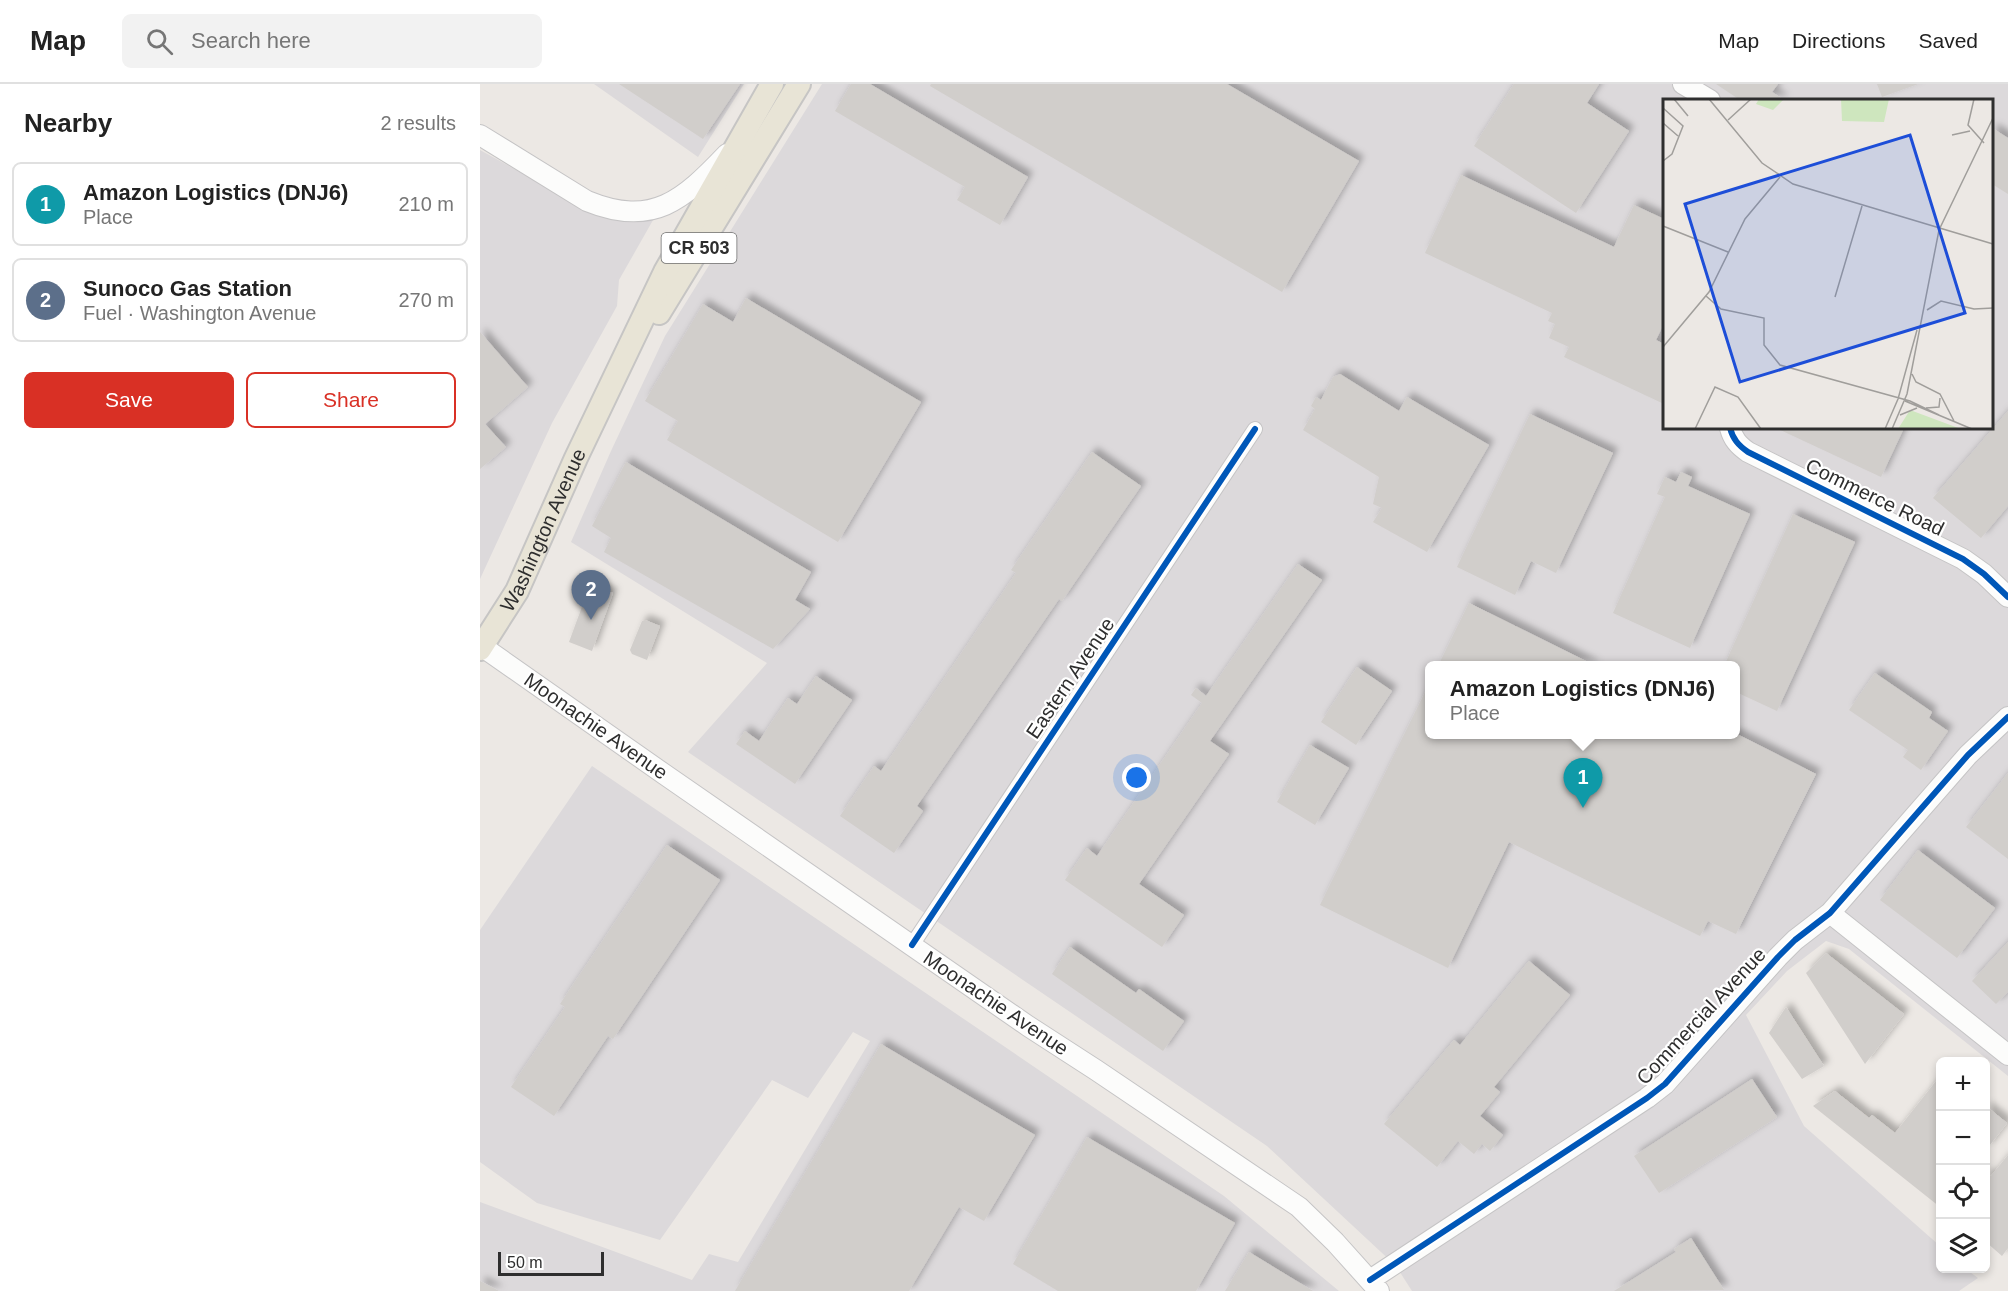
<!DOCTYPE html>
<meta charset="utf-8">
<style>
:root{--surface:#fff;--page:#f2f2f2;--text:#222;--muted:#767676;--line:#e0e0e0;--accent:#d93025}
body{margin:0;font-family:Helvetica,sans-serif;background:var(--page);color:var(--text)}
.controls{position:absolute;right:18px;bottom:18px;display:grid;overflow:hidden;border-radius:9px;box-shadow:0 3px 9px #0003}
.controls button{width:54px;height:54px;display:grid;place-items:center;padding:0;border:0;border-bottom:2px solid var(--line);background:var(--surface);color:var(--text);font:30px sans-serif}
.scale{position:absolute;left:18px;bottom:15px;width:106px;box-sizing:border-box;padding-left:6px;border:3px solid #2e2e2e;border-top:0;font-size:16px;line-height:21px;white-space:nowrap;color:#2e2e2e;-webkit-text-stroke:4px #fff;paint-order:stroke}
.you{position:absolute;left:657px;top:694px;width:21px;height:21px;margin:-15px;border:4px solid #fff;border-radius:50%;background:#1a73e8;box-shadow:0 0 0 9px #1a73e833}
.badge{display:grid;place-items:center;width:39px;height:39px;border-radius:50%;background:var(--accent);color:#fff;font-size:20px;font-weight:700}
.pin{position:absolute;translate:-50% -50px;filter:drop-shadow(0 2px 3px #0008)}
.pin::after{content:'';position:absolute;top:32px;width:21px;height:18px;background:inherit;clip-path:polygon(0 0,100% 0,50% 100%)}
.popup{position:absolute;left:945px;top:577px;width:315px;height:78px;box-sizing:border-box;display:grid;place-content:center;border-radius:9px;background:var(--surface);filter:drop-shadow(0 2px 4px #0005);font-size:20px;white-space:nowrap;color:var(--muted)}
.popup b{font-size:22px;color:var(--text)}
.popup::after{content:'';position:absolute;left:50%;top:100%;margin-left:-12px;border:12px solid transparent;border-top-color:var(--surface)}
.list{margin:0;padding:0;list-style:none}
h2{display:flex;justify-content:space-between;align-items:center;height:78px;margin:0;padding:0 24px;font-size:26px}
h2 small{font-size:20px;font-weight:400;color:var(--muted)}
.list li{display:grid;grid-template-columns:39px 1fr auto;gap:18px;align-items:center;box-sizing:border-box;height:84px;margin:0 12px 12px;padding:0 12px;border:2px solid var(--line);border-radius:9px}
.list b{display:block;font-size:22px;white-space:nowrap}
.list p{margin:0;font-size:20px;white-space:nowrap;color:var(--muted)}
.list em{font-size:20px;font-style:normal;color:var(--muted)}
.actions{display:flex;gap:12px;padding:18px 24px}
.actions a{flex:1;padding:14px 0;border:2px solid var(--accent);border-radius:9px;text-align:center;font-size:21px;color:var(--accent)}
.actions .main{background:var(--accent);color:#fff}
.icon{flex:none;width:33px;height:33px;fill:none;stroke:currentColor;stroke-width:2;stroke-linecap:round;stroke-linejoin:round}
.map{position:relative;flex:none;width:1528px;height:1207px;overflow:hidden}
header{display:flex;align-items:center;gap:36px;box-sizing:border-box;height:84px;padding:0 30px;background:var(--surface);border-bottom:2px solid var(--line)}
header strong{font-size:28px}
nav{display:flex;gap:33px;margin-inline-start:auto;font-size:21px}
.search{width:420px;height:54px;background:var(--page);display:flex;align-items:center;gap:15px;box-sizing:border-box;padding:0 21px;border-radius:9px;color:var(--muted);font-size:22px}
main{display:flex}
aside{flex:1;background:var(--surface)}
.map>svg:first-child{display:block}
</style>
<header>
<strong>Map</strong>
<div class="search"><svg class="icon" aria-label="search" viewBox="0 0 24 24"><circle cx="10" cy="10" r="6"/><path d="M15 15l6 6"/></svg>Search here</div>
<nav><a>Map</a><a>Directions</a><a>Saved</a></nav>
</header>
<main>
<aside>
<h2>Nearby<small>2 results</small></h2>
<ul class="list">
<li><span class="badge" style="background:#0f9aa8">1</span><div><b>Amazon Logistics (DNJ6)</b><p>Place</p></div><em>210 m</em></li>
<li><span class="badge" style="background:#5c6f8a">2</span><div><b>Sunoco Gas Station</b><p>Fuel · Washington Avenue</p></div><em>270 m</em></li>
</ul>
<div class="actions"><a class="main">Save</a><a>Share</a></div>
</aside>
<div class="map">
<svg width="1528" height="1207" viewBox="0 0 1528 1207">
<defs>
<filter id="shadow"><feDropShadow dx="5" dy="-5" stdDeviation="3" flood-color="#0004"/></filter>
</defs>
<rect width="100%" height="100%" fill="#ece8e4"/>
<!-- industrial -->
<path fill="#dcd9db" fill-rule="evenodd" d="M114 0H264L218 73Z
M342 0H1528V992L1369 865 1346 857 1307 887 1266 931 1324 1042 1460 1162V1184L1486 1185 1498 1194 1479 1207H932L916 1182 787 1062 208 668 287 579 91 458 131 367 185 252ZM1184 16H1512V344H1184ZM950 582H1256V650H950Z
M0 66 114 129 185 115 139 196 137 222 72 339 0 495Z
M112 682 744 1112 859 1207H0V1118L212 1196 229 1170 258 1178 390 957 373 948 328 1014 292 996 180 1156 57 1119 0 1078V846Z"/>
<!-- building -->
<path fill="#d1cecb" filter="url(#shadow)" d="M139 0H260L223 55Z
M371 0H390L548 93 520 141 477 116 485 103 355 27Z
M451 0H747L879 77 802 208 450 2Z
M1034 0H1119L1107 19 1149 47 1096 129 994 62Z
M1236 0H1298L1292 8 1304 16H1260Z
M1397 0H1438L1402 13Z
M1512 44 1528 54V110L1512 100Z
M981 91 1134 163 1154 121 1184 135V239L1176 256 1184 260V320L1084 273 1089 263 1069 254 1075 240 1068 237 1072 229 945 169Z
M266 214 441 318 358 458 187 356 198 337 165 317 223 220 253 238Z
M0 248 48 303 5 340 26 363 0 385Z
M860 290 919 327 927 313 1009 361 947 468 893 438 902 424 893 420 899 393 823 346 835 325 831 322 836 313 841 316 853 293Z
M1528 327V422L1501 454 1453 414Z
M1050 330 1133 369 1076 489 1051 477 1035 511 977 483Z
M1296 344H1424L1401 393Z
M612 368 661 402 582 517 579 515 437 722 443 727 414 769 360 732 394 682 401 687 536 489 531 486Z
M146 378 331 488 315 516 330 525 293 565 124 468 131 454 112 442Z
M1201 388 1212 393 1208 402 1270 430 1210 564 1133 529 1185 413 1177 410 1185 393 1196 398Z
M1313 430 1375 458 1297 627 1256 608V582H1244Z
M818 480 842 496 730 657 749 670 659 800 704 831 682 863 585 796 607 764 617 772 722 619 711 611 716 604 726 612Z
M110 501 133 509 112 567 89 558Z
M989 519 1116 582H958Z
M165 536 180 542 167 576 152 570 150 566 162 537Z
M877 583 912 607 876 661 841 638Z
M1395 589 1452 628 1449 634 1468 647 1441 686 1423 673 1428 666 1369 626Z
M336 592 372 616 315 700 256 660 265 647 279 657 308 614 317 620Z
M950 598V650H1257L1336 690 1256 850 1228 837 1220 852 1029 758 968 884 840 821Z
M830 661 869 684 835 741 797 718Z
M1528 689V775L1486 743Z
M187 761 240 796 133 955 128 952 74 1032 31 1003 85 923 80 920Z
M1438 766 1515 824 1477 874 1400 816Z
M1528 858V908L1516 920 1492 897Z
M590 863 656 909 659 905 704 937 683 967 572 890Z
M1346 869 1424 930 1385 980 1326 889Z
M1049 877 1090 911 1014 1003 1020 1008 1000 1032 1023 1051 1010 1067 1002 1060 994 1070 978 1057 957 1083 904 1040 974 956 980 961Z
M1306 923 1344 982 1322 995 1289 949Z
M401 960 555 1051 504 1137 479 1123 429 1207H255Z
M1460 992V1123L1333 1022 1355 1007 1389 1034 1392 1031 1415 1049Z
M1272 995 1297 1033 1179 1109 1154 1072Z
M1506 1022 1527 1039 1506 1066Z
M607 1053 755 1139 716 1207H578L533 1180Z
M1528 1071V1164L1522 1172 1506 1158V1088L1511 1092Z
M1211 1154 1244 1206 1134 1207 1196 1168 1194 1165Z
M769 1168 833 1207H745Z
M0 1197 19 1207H0Z"/>
<g fill="none" stroke-linecap="round" stroke-linejoin="round">
<defs>
<path id="street" d="M432 861 775 345"/>
<path id="secondary" d="M1203 0 1230 16
M0 51 107 117C173 144 203 116 247 70
M1250 344C1253 355 1258 361 1268 368L1483 475 1504 490 1528 513
M0 561 184 690 548 942 616 986 819 1123 855 1158 899 1207
M1350 829 1528 971
M890 1196 1167 1014 1185 1000 1298 873 1315 856 1350 829 1488 671 1528 633"/>
<g id="primary">
<path d="M179 229 319 0"/>
<path id="s1" d="M0 565 37 507 96 374 185 188 292 0"/>
</g>
</defs>
<!-- street casing -->
<use href="#street" stroke="#c5c4c5" stroke-width="16"/>
<!-- secondary casing -->
<use href="#secondary" stroke="#c5c4c5" stroke-width="22"/>
<!-- primary casing -->
<use href="#primary" stroke="#c6c5c4" stroke-width="26"/>
<!-- street -->
<use href="#street" stroke="#fcfcfb" stroke-width="14"/>
<!-- secondary -->
<use href="#secondary" stroke="#fcfcfb" stroke-width="20"/>
<!-- primary -->
<use href="#primary" stroke="#e8e4d6" stroke-width="22"/>
<defs>
<path id="cycleway" d="M1250 344C1253 355 1258 361 1268 368L1483 475 1504 490 1528 513
M432 861 775 345
M890 1196 1167 1014 1185 1000 1298 873 1315 856 1350 829 1488 671 1528 633"/>
</defs>
<!-- cycleway casing -->
<use href="#cycleway" stroke="#fff" stroke-width="10"/>
<!-- cycleway -->
<use href="#cycleway" stroke="#0057b8" stroke-width="6"/>
</g>
<g text-anchor="middle" dominant-baseline="central" stroke-width="4.5" stroke-linejoin="round" paint-order="stroke">
<!-- shield labels -->
<rect fill="#fff" stroke="#6d6d6d" stroke-width="1.5" x="181.5" y="149" width="75" height="30" rx="4.5"/>
<g font-size="18" font-weight="bold" fill="#2e2e2e">
<text x="219" y="164">CR 503</text>
</g>
<!-- street labels -->
<g font-size="20" fill="#2e2e2e" stroke="#fff">
<text transform="translate(1395 413) rotate(26)">Commerce Road</text>
<text stroke="none"><textPath href="#s1" startOffset="135">Washington Avenue</textPath></text>
<text transform="translate(590 594) rotate(-56)">Eastern Avenue</text>
<text transform="translate(116 642) rotate(35)">Moonachie Avenue</text>
<text transform="translate(516 919) rotate(34)">Moonachie Avenue</text>
<text transform="translate(1221 932) rotate(-47)">Commercial Avenue</text>
</g>
</g>
<!-- overview -->
<g transform="translate(1183 15)">
<rect width="330" height="330" fill="#ece8e4"/>
<path d="M96 0H121L110 11 93 5ZM178 0H226L221 23 179 22ZM247 311 298 330H235Z" fill="#cee6be"/>
<path fill="none" stroke="#a09e9b" stroke-width="1.5" d="M11 0 25 17M46 0 99 64 130 85 330 145M311 0 305 26 321 44M0 9 20 27 9 55 0 62M65 21 88 0M0 24 15 37M289 36 307 32M0 127 65 153M43 197 58 210 101 219V246L117 266 247 302 276 316M172 198 199 107M264 211 278 202 311 210 330 209M0 248 46 193 82 120 117 78M249 275 253 283 277 295 291 322M242 302 309 330M263 309 276 308 277 299M237 316 254 309M32 330 52 288 75 298 98 330M222 330 235 300 254 231M229 330 244 295 276 131 330 19"/>
<path fill="#1d4ed8" fill-opacity="0.15" stroke="#1d4ed8" stroke-width="3" d="M247 36 302 214 77 283 22 105Z"/>
<rect width="330" height="330" fill="none" stroke="#2e2e2e" stroke-width="3"/>
</g>
</svg>
<div class="controls">
<button>+</button>
<button>−</button>
<button><svg class="icon" aria-label="locate" viewBox="0 0 24 24"><circle cx="12" cy="12" r="6"/><path d="M12 2v4M12 18v4M2 12h4M18 12h4"/></svg></button>
<button><svg class="icon" aria-label="layers" viewBox="0 0 24 24"><path d="M12 4l9 5-9 5-9-5zM3 14l9 5 9-5"/></svg></button>
</div>
<div class="scale">50 m</div>
<div class="you"></div>
<div class="pin badge" style="left:1103px;top:724px;background:#0f9aa8">1</div>
<div class="popup"><b>Amazon Logistics (DNJ6)</b>Place</div>
<div class="pin badge" style="left:111px;top:536px;background:#5c6f8a">2</div>
</div>
</main>
